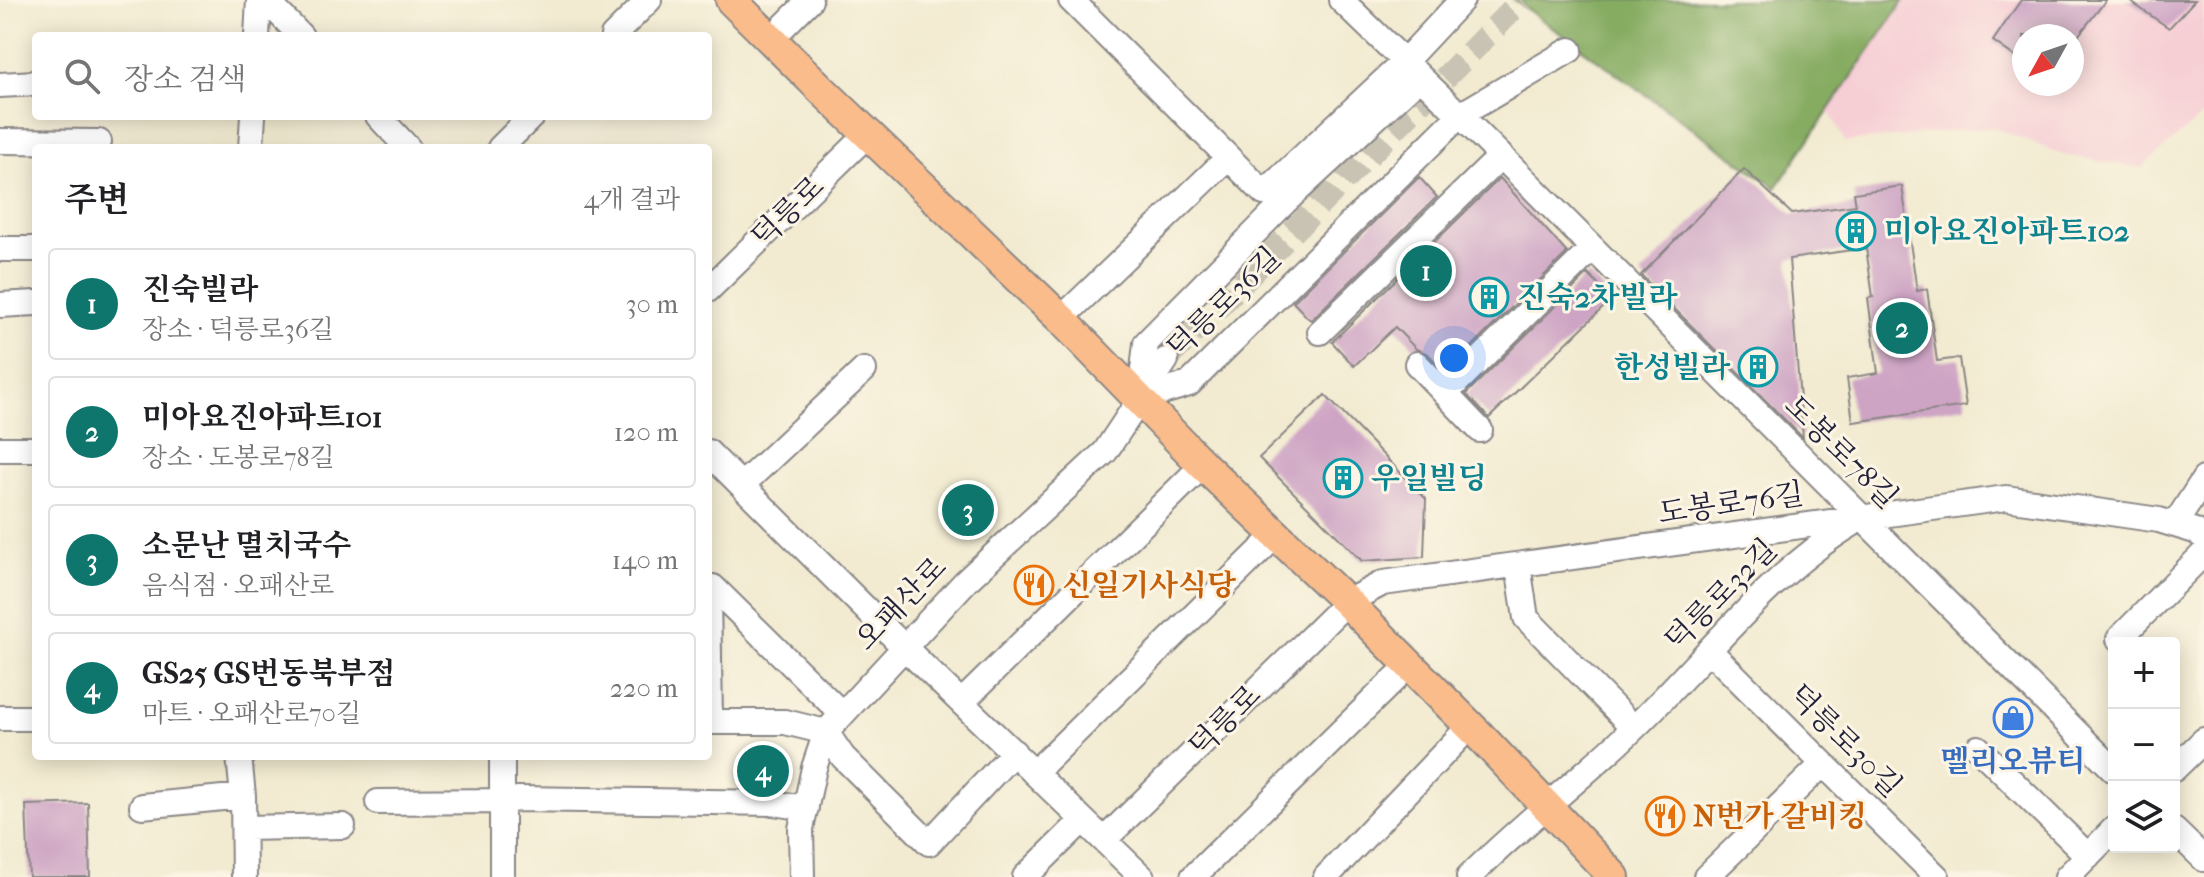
<!DOCTYPE html>
<html lang="ko">
<meta charset="utf-8">
<style>
:root{--surface:#fff;--page:#f2f2f2;--text:#202124;--muted:#757577;--line:#e0e0e0;--accent:#0f766e}
body{margin:0;font-family:"IM FELL French Canon","Noto Serif KR",serif;background:var(--page);color:var(--text)}
.controls{position:absolute;right:24px;bottom:24px;display:grid;overflow:hidden;border-radius:8px;box-shadow:0 4px 20px #0003}
.controls button{width:72px;height:72px;display:grid;place-items:center;padding:0;border:0;border-bottom:2px solid var(--line);background:var(--surface);color:var(--text);font:40px sans-serif}
.compass{position:absolute;left:2012px;top:24px;width:72px;height:72px;border-radius:50%;background:var(--surface);box-shadow:0 4px 20px #0003;rotate:230deg}
.you{position:absolute;left:1454px;top:358px;width:28px;height:28px;margin:-20px;border:6px solid #fff;border-radius:50%;background:#1a73e8;box-shadow:0 0 0 12px #1a73e833}
.badge{display:grid;place-items:center;width:52px;height:52px;border-radius:50%;background:var(--accent);color:#fff;font-size:26px;font-weight:700}
.pin{position:absolute;translate:-50% -50%;border:4px solid #fff;box-shadow:0 2px 8px #0006}
.list{margin:0;padding:0;list-style:none}
h2{display:flex;justify-content:space-between;align-items:center;height:104px;margin:0;padding:0 32px;font-size:34px}
h2 small{font-size:26px;font-weight:400;color:var(--muted)}
.list li{display:grid;grid-template-columns:52px 1fr auto;gap:24px;align-items:center;box-sizing:border-box;height:112px;margin:0 16px 16px;padding:0 16px;border:2px solid var(--line);border-radius:8px}
.list b{display:block;font-size:30px;white-space:nowrap}
.list p{margin:0;font-size:26px;white-space:nowrap;color:var(--muted)}
.list em{font-size:26px;font-style:normal;color:var(--muted)}
.icon{flex:none;width:44px;height:44px;fill:none;stroke:currentColor;stroke-width:2;stroke-linecap:round;stroke-linejoin:round}
.map{position:relative;flex:none;width:2204px;height:877px;overflow:hidden}
.search{position:absolute;background:var(--surface);box-shadow:0 4px 20px #0003;left:32px;top:32px;width:680px;height:88px;display:flex;align-items:center;gap:20px;box-sizing:border-box;padding:0 28px;border-radius:8px;color:var(--muted);font-size:30px}
.panel{position:absolute;background:var(--surface);box-shadow:0 4px 20px #0003;left:32px;top:144px;width:680px;height:616px;border-radius:8px}
.map>svg:first-child{display:block}
</style>
<div class="map">
<svg width="2204" height="877" viewBox="0 0 2204 877">
<rect width="100%" height="100%" fill="#fcf5e5"/>
<filter id="ink" filterUnits="userSpaceOnUse"><feTurbulence type="fractalNoise" baseFrequency=".0125" numOctaves="2"/><feDisplacementMap in="SourceGraphic" scale="16" xChannelSelector="R" yChannelSelector="G"/><feConvolveMatrix kernelMatrix="1 2 1 2 8 2 1 2 1" color-interpolation-filters="sRGB"/></filter>
<filter id="wash" filterUnits="userSpaceOnUse"><feTurbulence type="fractalNoise" baseFrequency=".006" numOctaves="4" result="noise"/><feDisplacementMap in="SourceGraphic" scale="32" xChannelSelector="R" yChannelSelector="G"/><feGaussianBlur stdDeviation="1.8" result="paint"/><feColorMatrix in="noise" values="0 0 0 0 0 0 0 0 0 0 0 0 0 0 0 0 0 1.4 0 .05"/><feComposite in="paint" operator="in"/></filter>
<g filter="url(#wash)">
<rect width="100%" height="100%" fill="#f2ebd1"/>
<!-- built -->
<path fill="#f6cfd5" fill-rule="evenodd" d="M1904 0H2204V114L2141 168 2063 155 1992 127 1845 142 1829 111ZM2024 36H2072V84H2024Z"/>
<!-- forest -->
<path fill="#86ac62" stroke="#54674e" stroke-width="2" d="M1514 0H1904L1776 188Z"/>
<g id="blocks">
<!-- building -->
<path fill="#cea4c4" d="M2021 0H2106L2078 36H2024V63L1993 41Z
M2128 0H2195L2169 28Z
M1744 169 1792 214 1856 205 1854 193 1902 186 1917 291 1927 289 1937 361 1959 358 1966 406 1853 422 1847 378 1878 373 1868 298 1873 297 1866 248 1789 259 1803 438 1641 275Z
M1419 177 1437 197 1311 320 1308 318 1293 302Z
M1500 178 1567 253 1446 372 1428 354 1416 349 1395 327 1354 366 1332 342Z
M1588 274 1612 299 1489 418 1466 394Z
M1325 395 1426 499 1424 557 1362 561 1259 458Z
M88 803 90 877H29L26 805Z"/>
</g>
</g>
<g filter="url(#ink)">
<use href="#blocks" fill-opacity="0" stroke="#8a8686" stroke-width="2"/>
<g fill="none" stroke-linecap="round" stroke-linejoin="round">
<!-- minor-tunnel -->
<path stroke="#c8c3b3" stroke-width="24" stroke-dasharray="24 12" stroke-linecap="butt" d="M1166 360 1522 0"/>
<defs>
<path id="minor" d="M266 0 301 36
M1071 0 1264 193 1404 62 1462 0
M1341 0 1473 128 2114 770
M257 36 259 0
M613 36 649 0
M771 39 810 0
M0 85 36 83
M378 116 408 148
M0 141 99 142
M251 148 253 116
M500 148 532 116
M0 249H36
M708 290 868 134
M0 305 36 303
M1061 319 1228 158
M1320 332 1501 156
M1417 364 1480 430
M1446 393 1593 248
M1140 397 1146 343 1285 202 1420 77
M1139 399 1189 384 1460 115 1570 50
M0 449H36
M708 452 904 647 1142 877
M742 485 864 370
M2175 524 2204 479
M1518 565 1526 618 1634 728
M2119 639 2204 553
M1709 650 1937 877
M962 702 1203 465
M0 718H36
M708 722H785L826 732 843 757 929 843 1014 752
M710 722 708 593 713 587 842 714
M1978 748 2088 856
M239 756 243 796 244 877
M2174 769 2204 740
M1034 773 1275 536
M378 802 502 801 519 799 773 803 806 808
M142 806 243 796
M244 828 343 826
M2174 830 2204 859
M1104 840 1347 602 1383 583 2006 498 2159 520 2195 531 2204 537
M502 877V756
M802 877 801 829 814 768 826 732 965 582 1105 452 1166 360
M1025 877 1083 820
M1193 877 1409 665
M1326 877 1470 726
M1469 877C1521 825 1580 780 1633 729 1705 660 1766 576 1852 524
M1706 877 1823 764
M2067 877 2114 829"/>
<path id="major" d="M731 0 823 91 1061 319 1203 465 1347 602 1479 735 1614 877"/>
</defs>
<!-- minor casing -->
<use href="#minor" stroke="#8a8686" stroke-width="28"/>
<!-- major casing -->
<use href="#major" stroke="#8a8686" stroke-width="34"/>
<!-- minor -->
<use href="#minor" stroke="#fff" stroke-width="24"/>
<!-- major -->
<use href="#major" stroke="#fabc8b" stroke-width="30"/>
</g>
</g>
<!-- icons -->
<defs>
<symbol id="building-ring" viewBox="-11 -11 22 22"><circle r="9.5" fill="#fcf5e5" stroke="#0f9aa8" stroke-width="1.5"/><path d="M-4-6H4V6H1V3H-1V6H-4ZM-2.5-4.3h1.7v1.8h-1.7ZM.8-4.3h1.7v1.8H.8ZM-2.5-1h1.7V.8h-1.7ZM.8-1h1.7V.8H.8Z" fill="#0f9aa8"/></symbol>
<symbol id="restaurant-ring" viewBox="-11 -11 22 22"><circle r="9.5" fill="#fcf5e5" stroke="#e8710a" stroke-width="1.5"/><path d="M-5-6h1v4h1v-4h1v4h1v-4h1v5L-1.5 .5V6h-2V.5L-5-1ZM5-6V6H3V1.5H1.5Q1.5-4 5-6Z" fill="#e8710a"/></symbol>
<symbol id="shop-ring" viewBox="-11 -11 22 22"><circle r="9.5" fill="#fcf5e5" stroke="#3f7fe0" stroke-width="1.5"/><path d="M-5-2.5h2.3a2.7 3.5 0 0 1 5.4 0H5L5.5 6h-11ZM-1.5-2.5h3a1.5 2.3 0 0 0-3 0Z" fill="#3f7fe0"/></symbol>
</defs>
<g fill-rule="evenodd">
<use href="#building-ring" x="1834" y="209" width="44" height="44"/>
<use href="#building-ring" x="1467" y="275" width="44" height="44"/>
<use href="#building-ring" x="1736" y="345" width="44" height="44"/>
<use href="#building-ring" x="1321" y="456" width="44" height="44"/>
<use href="#restaurant-ring" x="1012" y="563" width="44" height="44"/>
<use href="#shop-ring" x="1991" y="696" width="44" height="44"/>
<use href="#restaurant-ring" x="1643" y="794" width="44" height="44"/>
</g>
<g text-anchor="middle" dominant-baseline="central" stroke-width="6" stroke-linejoin="round" paint-order="stroke">
<!-- street labels -->
<g font-size="30" fill="#22223b" stroke="#fcf5e5">
<text transform="translate(788 212) rotate(-44)">덕릉로</text>
<text transform="translate(1224 303) rotate(-44)">덕릉로36길</text>
<text transform="translate(1841 452) rotate(45)">도봉로78길</text>
<text transform="translate(1731 504) rotate(-8)">도봉로76길</text>
<text transform="translate(1721 595) rotate(-45)">덕릉로32길</text>
<text transform="translate(901 604) rotate(-46)">오패산로</text>
<text transform="translate(1225 721) rotate(-45)">덕릉로</text>
<text transform="translate(1845 741) rotate(45)">덕릉로30길</text>
</g>
<!-- culture labels -->
<g font-size="30" font-weight="bold" fill="#0d838f" stroke="#fcf5e5" text-anchor="start">
<text x="1884" y="231">미아요진아파트102</text>
<text x="1517" y="297">진숙2차빌라</text>
<text x="1730" y="367" text-anchor="end">한성빌라</text>
<text x="1371" y="478">우일빌딩</text>
</g>
<!-- food labels -->
<g font-size="30" font-weight="bold" fill="#c56008" stroke="#fcf5e5" text-anchor="start">
<text x="1062" y="585">신일기사식당</text>
<text x="1693" y="816">N번가 갈비킹</text>
</g>
<!-- shop labels -->
<g font-size="30" font-weight="bold" fill="#366cbe" stroke="#fcf5e5">
<text x="2013" y="761">멜리오뷰티</text>
</g>
</g>
</svg>
<div class="controls">
<button>+</button>
<button>−</button>
<button><svg class="icon" aria-label="layers" viewBox="0 0 24 24"><path d="M12 4l9 5-9 5-9-5zM3 14l9 5 9-5"/></svg></button>
</div>
<svg class="compass" viewBox="-18 -18 36 36"><path d="M0-13l5 13h-10z" fill="#e53935"/><path d="M0 13l5-13h-10z" fill="#757577"/></svg>
<div class="you"></div>
<div class="pin badge" style="left:1426px;top:271px">1</div>
<div class="pin badge" style="left:1902px;top:328px">2</div>
<div class="pin badge" style="left:968px;top:510px">3</div>
<div class="pin badge" style="left:763px;top:771px">4</div>
<div class="search"><svg class="icon" aria-label="search" viewBox="0 0 24 24"><circle cx="10" cy="10" r="6"/><path d="M15 15l6 6"/></svg>장소 검색</div>
<section class="panel">
<h2>주변<small>4개 결과</small></h2>
<ul class="list">
<li><span class="badge">1</span><div><b>진숙빌라</b><p>장소 · 덕릉로36길</p></div><em>30 m</em></li>
<li><span class="badge">2</span><div><b>미아요진아파트101</b><p>장소 · 도봉로78길</p></div><em>120 m</em></li>
<li><span class="badge">3</span><div><b>소문난 멸치국수</b><p>음식점 · 오패산로</p></div><em>140 m</em></li>
<li><span class="badge">4</span><div><b>GS25 GS번동북부점</b><p>마트 · 오패산로70길</p></div><em>220 m</em></li>
</ul>
</section>
</div>
